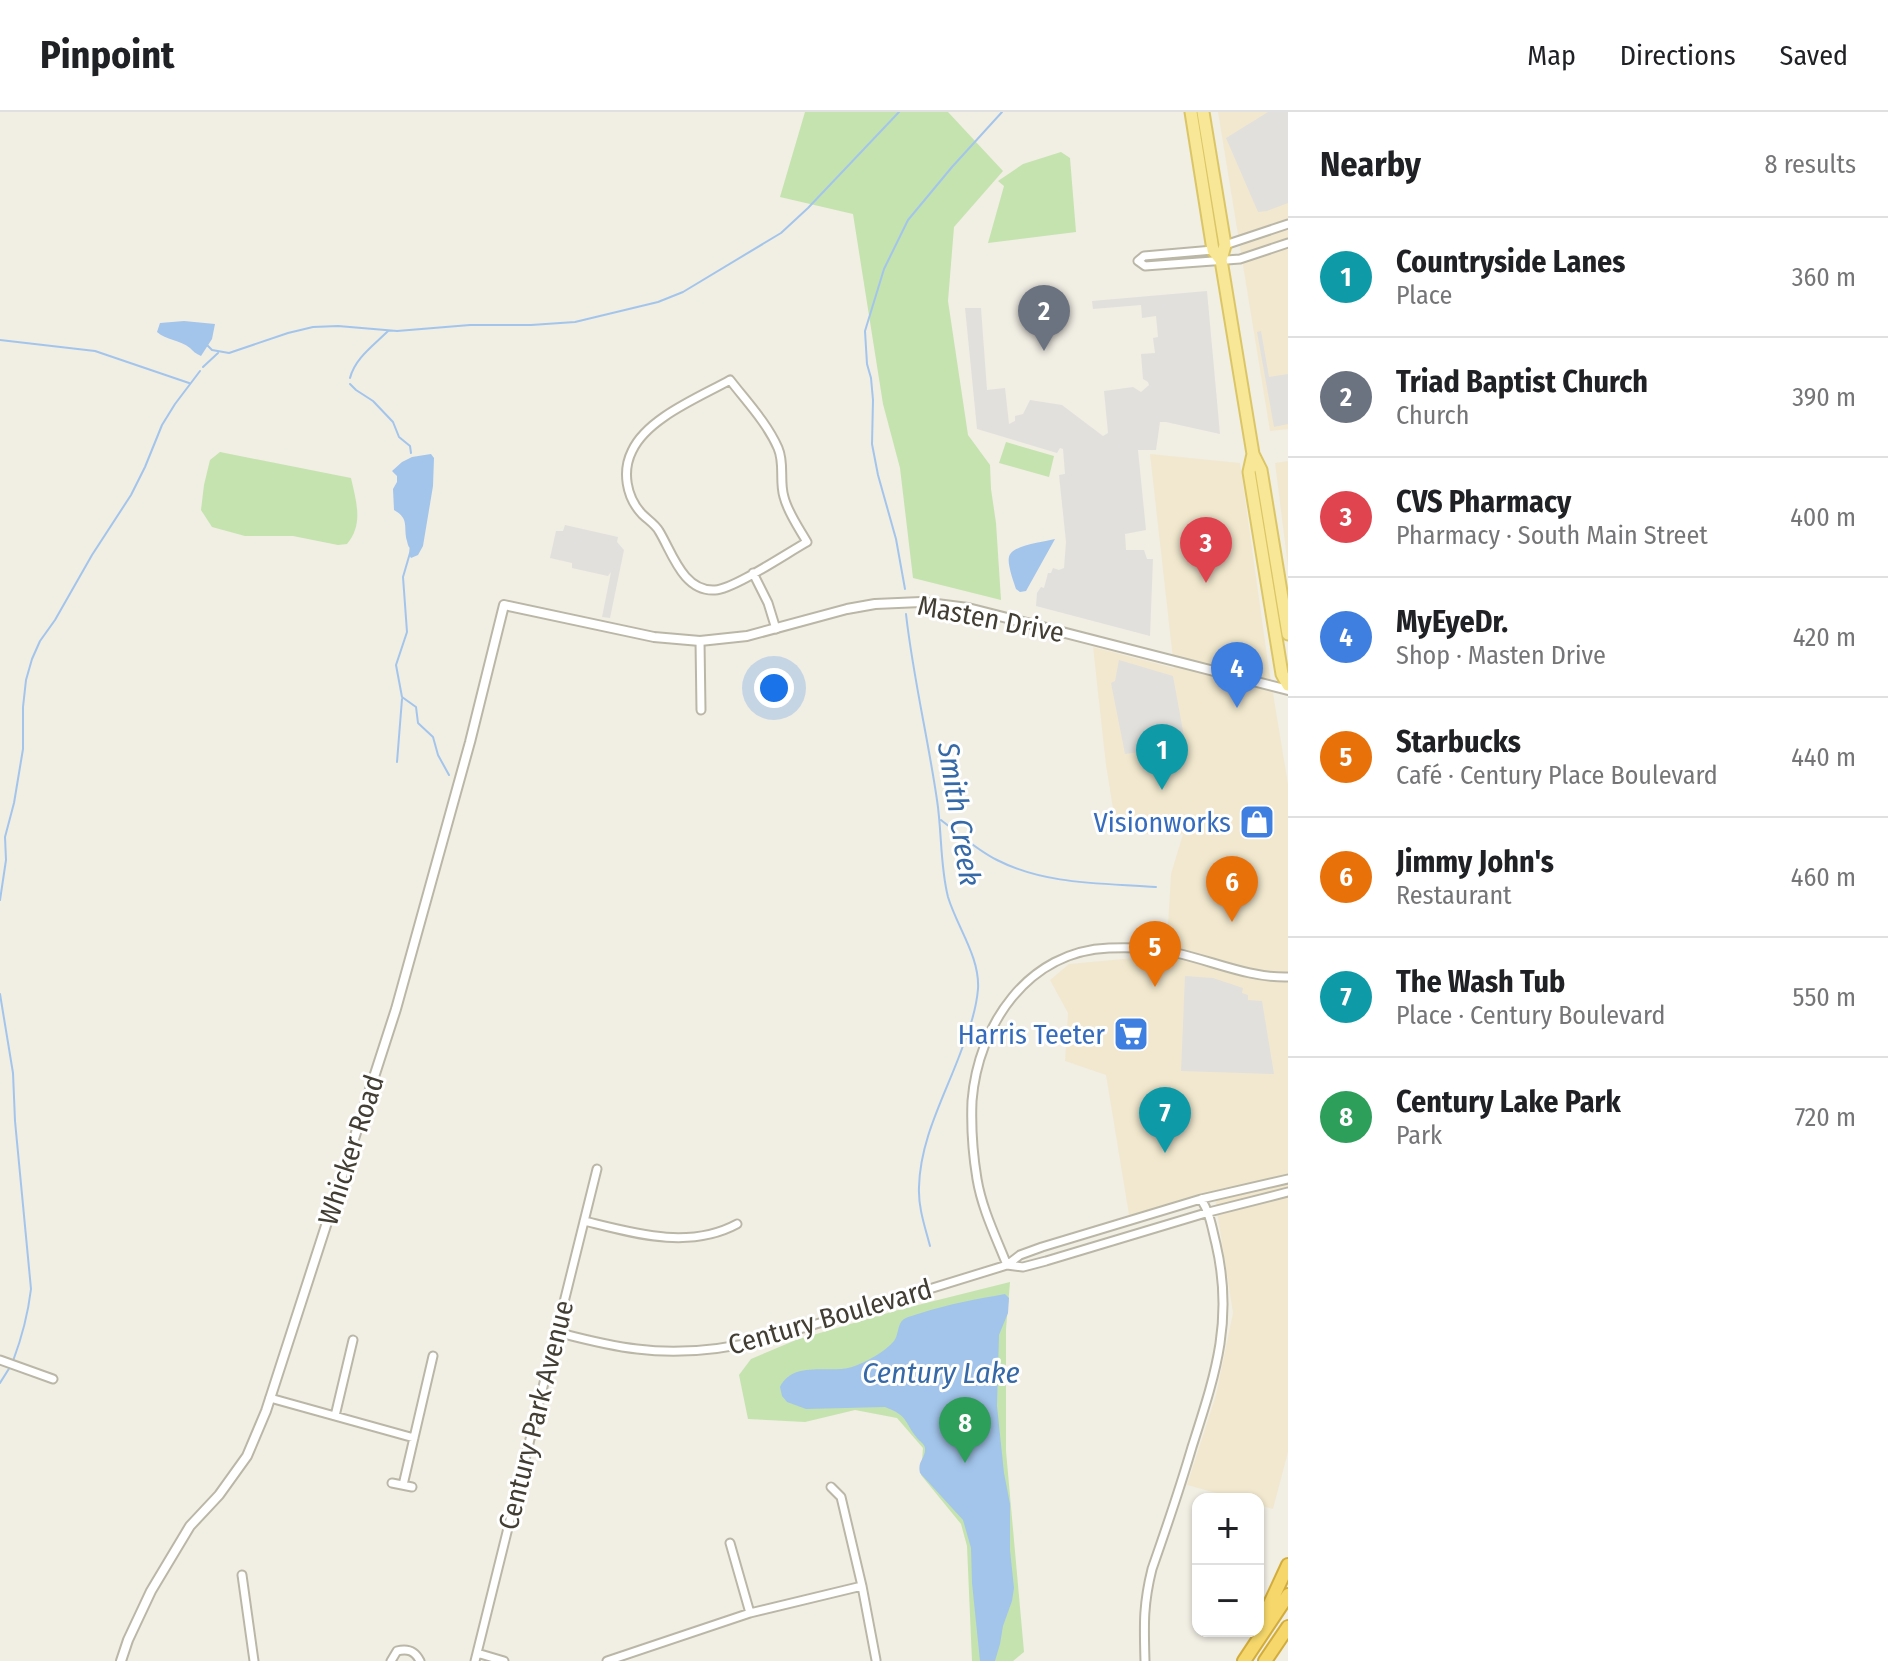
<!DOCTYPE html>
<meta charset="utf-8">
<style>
:root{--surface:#fff;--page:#f6f6f6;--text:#202124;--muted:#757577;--line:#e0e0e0;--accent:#ed561f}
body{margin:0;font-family:"Fira Sans Condensed",sans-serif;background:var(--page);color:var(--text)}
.controls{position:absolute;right:24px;bottom:24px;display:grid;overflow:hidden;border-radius:16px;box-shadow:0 2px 6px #0004}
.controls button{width:72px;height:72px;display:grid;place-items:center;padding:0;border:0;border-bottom:2px solid var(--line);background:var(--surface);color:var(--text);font:40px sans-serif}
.you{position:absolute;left:774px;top:576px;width:28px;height:28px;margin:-20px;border:6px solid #fff;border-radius:50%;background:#1a73e8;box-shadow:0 0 0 12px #1a73e833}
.badge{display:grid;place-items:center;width:52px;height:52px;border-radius:50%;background:var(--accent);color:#fff;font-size:26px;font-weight:700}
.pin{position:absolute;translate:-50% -66px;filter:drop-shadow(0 2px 4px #0008)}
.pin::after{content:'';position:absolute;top:42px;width:28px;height:24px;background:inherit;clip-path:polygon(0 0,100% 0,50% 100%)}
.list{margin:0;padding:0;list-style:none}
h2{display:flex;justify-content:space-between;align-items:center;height:104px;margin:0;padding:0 32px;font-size:34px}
h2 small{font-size:26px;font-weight:400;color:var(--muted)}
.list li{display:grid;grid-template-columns:52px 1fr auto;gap:24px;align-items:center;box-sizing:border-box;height:120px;padding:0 32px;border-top:2px solid var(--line)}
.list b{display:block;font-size:30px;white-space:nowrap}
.list p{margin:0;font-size:26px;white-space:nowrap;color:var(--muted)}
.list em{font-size:26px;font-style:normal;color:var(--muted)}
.map{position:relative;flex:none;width:1288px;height:1549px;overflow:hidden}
header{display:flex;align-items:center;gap:48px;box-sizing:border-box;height:112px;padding:0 40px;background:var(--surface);border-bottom:2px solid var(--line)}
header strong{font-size:38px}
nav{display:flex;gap:44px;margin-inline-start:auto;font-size:28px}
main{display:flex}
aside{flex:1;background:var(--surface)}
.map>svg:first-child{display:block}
</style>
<header>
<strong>Pinpoint</strong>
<nav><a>Map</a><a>Directions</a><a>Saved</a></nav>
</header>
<main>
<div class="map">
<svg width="1288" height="1549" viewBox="0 0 1288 1549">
<rect width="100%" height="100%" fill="#f1eee4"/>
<!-- commercial -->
<path fill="#f2e8cf" d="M1218 0H1288V317L1270 319Z
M1150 342 1240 351 1268 551 1288 672V1340L1273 1397 1258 1393V1387H1238L1187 1373 1216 1283 1233 1201 1214 1080 1129 1103 1106 963 1065 949 1068 901 1050 868 1069 852 1134 846 1166 847 1171 762 1183 722H1136L1114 703 1106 653 1093 535 1174 556Z
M1288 349V455L1275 351Z"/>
<!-- green -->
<path fill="#c5e3ae" d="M805 0H948L1003 59 954 115 948 189 968 323 990 353 991 377 996 411 1001 488 913 466 900 356 883 292 853 102 780 85Z
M1061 40 1070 46 1076 120 988 131 1004 74 998 69 1023 52Z
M1006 330 1054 344 1049 365 999 351Z
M220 340 351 366C356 389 364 412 347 432L338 433 293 424H245L212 415 201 398 204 373 210 348Z
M1010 1170 1006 1217V1339L1024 1540 1013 1549H972L967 1434 961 1412 921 1363 923 1336 897 1306 855 1298 805 1310 748 1307 739 1263 751 1247 796 1228 898 1198Z"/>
<!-- parking -->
<path fill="#e2e0dc" d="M1268 0H1288V91L1267 99 1258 100 1226 26Z
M1207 179 1220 322 1166 310H1160L1156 338H1138L1146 418 1125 422 1126 438H1144L1147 447H1153L1150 524 1036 494 1037 481 1041 475 1044 476 1048 461H1051L1053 456 1059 458 1064 456 1066 430 1059 363 1065 362 1063 337 1060 336 1057 341 977 317 965 196H981L987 278 1005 276 1009 312 1015 309V304L1023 302 1030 288 1062 293 1103 324 1108 321 1104 279 1133 275 1141 280 1149 273 1148 270 1143 267 1141 242 1155 241 1153 226 1158 225 1156 204 1142 206 1141 193 1093 197 1092 189Z
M1261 219 1269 265 1288 262V312L1274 315 1257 220Z
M565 413 618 425 617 430 624 438 610 506 602 505 611 460 608 464 572 456V451L550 446 556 419H563Z
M1119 548 1173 564 1185 630 1183 634 1125 642 1111 571 1115 569Z
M1185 864 1213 866 1243 876 1242 881 1248 883V888L1262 889 1274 962 1181 959Z"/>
<!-- water -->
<path fill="#a3c5eb" d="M184 209 215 212 212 227 201 244C196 242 193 239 190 236 180 228 166 228 157 220L160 211Z
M431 342 434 346 433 374 423 434 418 443 411 446 409 443C410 429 410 442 407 429 403 415 410 407 394 398L393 377 397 370V364L392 359 402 350 412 345Z
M1055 427 1026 479 1020 480 1016 477C1014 471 1007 452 1009 445 1011 433 1044 430 1055 427Z
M1005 1182 1009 1186 1008 1201 999 1223 997 1294 1004 1361 1010 1392V1438L1014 1476 1012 1489 1003 1514 1000 1532 995 1549H980L972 1471 971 1436 963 1408 920 1361C917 1349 926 1346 925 1336 924 1331 920 1330 917 1326 904 1310 909 1304 885 1295L806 1297 787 1290 782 1284 780 1275C793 1248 830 1262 852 1255 866 1250 885 1240 894 1229 899 1222 897 1212 904 1207 909 1204 916 1203 921 1201 949 1192 977 1187 1005 1182Z"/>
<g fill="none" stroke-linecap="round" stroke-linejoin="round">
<!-- stream -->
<path stroke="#a3c5eb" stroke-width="2" d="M0 228 95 239 189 271
M206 232 212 238 229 241 288 221 313 215 338 214 397 219 470 213H531L575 210 658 190 683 180 781 121 808 96 899 0
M203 255 218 241
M350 266C355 246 374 233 388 219
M350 272 356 278 373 289 393 310 399 325 410 334 411 341
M410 441 403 465 407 520 396 553 402 585 416 595 418 611 433 625 438 643 449 663
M905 477 896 427 878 363 872 332 873 288 871 266 867 252 865 219 884 157 908 108 952 55 1002 0
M906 502C913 565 928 626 937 688 942 720 940 754 948 785 957 815 980 845 978 877 976 900 968 921 960 942 944 985 920 1028 919 1075 918 1095 925 1115 930 1134
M397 650 402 587
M941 708C959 722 977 738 997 748 1046 773 1102 771 1156 775
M0 788 6 748 5 725 14 691 23 637V595L26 568 32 547 40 529 55 508 92 443 131 383 145 355 162 313 175 292 200 259
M0 882 13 961 15 1009 31 1177C28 1202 22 1225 13 1249
M0 1271 10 1255"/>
<defs>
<path id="minor" d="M1225 133 1288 112
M1138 149 1145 154 1240 147 1288 131
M1138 149 1144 144 1213 138
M730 268C747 290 767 311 778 336 785 352 779 369 784 385 788 401 799 416 807 430 787 441 734 477 715 478 683 480 672 440 659 419 655 412 648 408 642 402 626 385 622 359 632 339 647 306 700 285 730 268Z
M753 461 768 491 776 517
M700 529 701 598
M584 1109C633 1121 689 1138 737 1112
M1007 1153C996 1125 982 1097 977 1067 973 1043 971 1014 972 989 978 913 1028 839 1109 836 1131 835 1154 836 1176 841 1213 849 1249 866 1288 865
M1007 1153 1023 1155 1046 1149 1209 1100 1288 1080
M556 1220C583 1227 609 1234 637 1237 683 1243 729 1237 774 1225L1007 1153 1020 1143 1042 1135 1201 1087 1288 1067
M0 1248 53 1267
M270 1286 414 1326
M335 1304 353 1228
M392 1371 412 1375
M403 1373 433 1244
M831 1375 841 1385 862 1474 876 1548
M730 1431 750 1501
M242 1463 254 1549
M477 1541 504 1549
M391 1549 397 1539C408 1536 415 1539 420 1549
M475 1549 597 1057
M607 1549 750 1501 862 1474
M1145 1549C1144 1513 1143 1493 1152 1457 1166 1417 1180 1376 1192 1335 1215 1263 1234 1209 1216 1132 1212 1116 1210 1101 1201 1087"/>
<path id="tertiary" d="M121 1549 128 1528 151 1479 190 1414 219 1383 247 1344 266 1299 396 897 470 630 504 493 654 525 700 529 747 524 847 497 875 492 921 490 968 496 1288 578"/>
<path id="primary" d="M1191 0 1213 138 1221 148
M1203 0 1225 133 1221 148 1253 342 1261 358 1288 522
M1253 342 1249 360 1282 562 1288 573"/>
<path id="motorway" d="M1261 1511 1288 1453
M1244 1549 1288 1483
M1265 1549 1288 1515"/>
</defs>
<!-- minor casing -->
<use href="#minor" stroke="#bbb7a7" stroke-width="11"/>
<!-- tertiary casing -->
<use href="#tertiary" stroke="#bbb7a7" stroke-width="12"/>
<!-- primary casing -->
<use href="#primary" stroke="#dbc667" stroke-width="15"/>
<!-- motorway casing -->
<use href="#motorway" stroke="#d3ad3c" stroke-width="16"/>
<!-- minor -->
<use href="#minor" stroke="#fff" stroke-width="7"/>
<!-- tertiary -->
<use href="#tertiary" stroke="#fff" stroke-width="8"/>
<!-- primary -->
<use href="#primary" stroke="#f8e796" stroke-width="11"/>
<!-- motorway -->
<use href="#motorway" stroke="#f5d76b" stroke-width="12"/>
</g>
<!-- icons -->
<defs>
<symbol id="shop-square" viewBox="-11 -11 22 22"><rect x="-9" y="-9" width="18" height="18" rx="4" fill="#3f7fe0" stroke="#fff"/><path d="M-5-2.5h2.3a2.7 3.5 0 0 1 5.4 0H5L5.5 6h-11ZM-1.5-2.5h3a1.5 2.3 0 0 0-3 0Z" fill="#fff"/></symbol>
<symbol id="supermarket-square" viewBox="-11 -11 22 22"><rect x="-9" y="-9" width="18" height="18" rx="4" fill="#3f7fe0" stroke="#fff"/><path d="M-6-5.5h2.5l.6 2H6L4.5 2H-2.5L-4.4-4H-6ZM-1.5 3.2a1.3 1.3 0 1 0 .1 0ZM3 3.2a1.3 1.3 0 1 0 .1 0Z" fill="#fff"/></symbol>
</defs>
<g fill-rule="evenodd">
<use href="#shop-square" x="1237" y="690" width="40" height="40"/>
<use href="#supermarket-square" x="1111" y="902" width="40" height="40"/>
</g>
<g text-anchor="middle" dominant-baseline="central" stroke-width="6" stroke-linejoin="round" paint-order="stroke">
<!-- street labels -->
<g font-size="28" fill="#423e34" stroke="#fff">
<text transform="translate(991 507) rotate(11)">Masten Drive</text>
<text transform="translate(351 1038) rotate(-72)">Whicker Road</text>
<text transform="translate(830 1205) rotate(-16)">Century Boulevard</text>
<text transform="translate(536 1303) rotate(-76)">Century Park Avenue</text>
</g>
<!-- shop labels -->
<g font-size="28" fill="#366cbe" stroke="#fff" text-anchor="end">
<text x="1231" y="710">Visionworks</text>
<text x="1105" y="922">Harris Teeter</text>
</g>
<!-- water labels -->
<g font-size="30" font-style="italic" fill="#3569a7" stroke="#fff">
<text transform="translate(959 702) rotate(81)">Smith Creek</text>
<text x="941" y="1261">Century Lake</text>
</g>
</g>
</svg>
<div class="controls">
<button>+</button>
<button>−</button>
</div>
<div class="you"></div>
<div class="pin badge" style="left:1162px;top:678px;background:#0f9aa8">1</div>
<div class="pin badge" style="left:1044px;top:239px;background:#6b7280">2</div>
<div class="pin badge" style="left:1206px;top:471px;background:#e0444e">3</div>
<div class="pin badge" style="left:1237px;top:596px;background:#3f7fe0">4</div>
<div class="pin badge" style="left:1155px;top:875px;background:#e8710a">5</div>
<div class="pin badge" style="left:1232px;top:810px;background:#e8710a">6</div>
<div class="pin badge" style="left:1165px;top:1041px;background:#0f9aa8">7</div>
<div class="pin badge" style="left:965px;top:1351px;background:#2e9e5b">8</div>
</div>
<aside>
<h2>Nearby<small>8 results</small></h2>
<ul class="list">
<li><span class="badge" style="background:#0f9aa8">1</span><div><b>Countryside Lanes</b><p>Place</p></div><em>360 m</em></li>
<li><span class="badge" style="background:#6b7280">2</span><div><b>Triad Baptist Church</b><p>Church</p></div><em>390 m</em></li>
<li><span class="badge" style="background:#e0444e">3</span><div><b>CVS Pharmacy</b><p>Pharmacy · South Main Street</p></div><em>400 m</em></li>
<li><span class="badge" style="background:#3f7fe0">4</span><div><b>MyEyeDr.</b><p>Shop · Masten Drive</p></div><em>420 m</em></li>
<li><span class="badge" style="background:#e8710a">5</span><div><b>Starbucks</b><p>Café · Century Place Boulevard</p></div><em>440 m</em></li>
<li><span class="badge" style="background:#e8710a">6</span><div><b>Jimmy John's</b><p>Restaurant</p></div><em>460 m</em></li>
<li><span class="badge" style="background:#0f9aa8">7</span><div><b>The Wash Tub</b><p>Place · Century Boulevard</p></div><em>550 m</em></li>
<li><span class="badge" style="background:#2e9e5b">8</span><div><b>Century Lake Park</b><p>Park</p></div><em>720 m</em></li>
</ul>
</aside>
</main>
